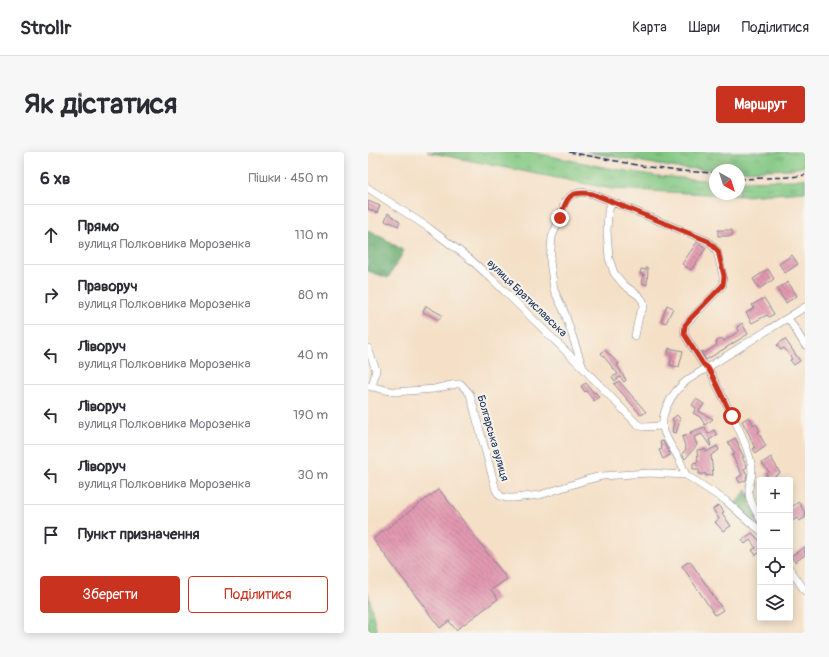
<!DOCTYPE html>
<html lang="uk">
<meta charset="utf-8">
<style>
:root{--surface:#fff;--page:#f7f7f7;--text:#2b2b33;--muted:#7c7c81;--line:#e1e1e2;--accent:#c8321e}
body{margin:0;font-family:Pangolin,sans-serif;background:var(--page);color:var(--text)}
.controls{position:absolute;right:12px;bottom:12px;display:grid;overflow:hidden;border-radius:4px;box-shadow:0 2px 10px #0003}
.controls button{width:36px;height:36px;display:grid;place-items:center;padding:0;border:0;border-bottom:1px solid var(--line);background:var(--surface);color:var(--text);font:20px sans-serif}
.compass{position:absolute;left:341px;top:12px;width:36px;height:36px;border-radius:50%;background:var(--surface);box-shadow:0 2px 10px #0003;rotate:141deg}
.stop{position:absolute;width:12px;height:12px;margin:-9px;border:3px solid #c8321e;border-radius:50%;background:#fff}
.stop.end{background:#c8321e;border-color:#fff;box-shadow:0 1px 4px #0008}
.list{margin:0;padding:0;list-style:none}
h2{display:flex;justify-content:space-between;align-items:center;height:52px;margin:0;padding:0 16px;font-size:17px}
h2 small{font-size:13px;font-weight:400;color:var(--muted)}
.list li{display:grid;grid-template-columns:26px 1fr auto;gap:12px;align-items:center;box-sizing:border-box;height:60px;padding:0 16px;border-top:1px solid var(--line)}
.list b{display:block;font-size:15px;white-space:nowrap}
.list p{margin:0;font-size:13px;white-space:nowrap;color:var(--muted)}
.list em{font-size:13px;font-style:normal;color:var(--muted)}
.actions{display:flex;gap:8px;padding:12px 16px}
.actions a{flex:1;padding:9px 0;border:1px solid var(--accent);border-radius:4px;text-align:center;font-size:14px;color:var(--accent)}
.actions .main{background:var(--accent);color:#fff}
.icon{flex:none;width:22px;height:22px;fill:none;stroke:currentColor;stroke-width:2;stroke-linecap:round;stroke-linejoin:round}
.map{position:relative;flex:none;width:437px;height:481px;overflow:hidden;border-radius:4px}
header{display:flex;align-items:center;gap:24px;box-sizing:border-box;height:56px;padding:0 20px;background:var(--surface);border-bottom:1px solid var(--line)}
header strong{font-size:19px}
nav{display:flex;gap:22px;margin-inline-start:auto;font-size:14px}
.intro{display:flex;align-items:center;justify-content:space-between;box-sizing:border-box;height:96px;padding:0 24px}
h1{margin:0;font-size:28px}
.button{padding:10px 18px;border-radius:4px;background:var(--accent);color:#fff;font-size:14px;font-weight:700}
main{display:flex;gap:24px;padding:0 24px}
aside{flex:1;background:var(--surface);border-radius:4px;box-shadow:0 2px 10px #0003}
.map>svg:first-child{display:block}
</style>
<header>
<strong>Strollr</strong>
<nav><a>Карта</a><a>Шари</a><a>Поділитися</a></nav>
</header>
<div class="intro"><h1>Як дістатися</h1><a class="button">Маршрут</a></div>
<main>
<aside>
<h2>6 хв<small>Пішки · 450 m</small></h2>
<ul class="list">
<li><svg class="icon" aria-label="ahead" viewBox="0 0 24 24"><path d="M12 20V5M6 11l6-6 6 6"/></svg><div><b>Прямо</b><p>вулиця Полковника Морозенка</p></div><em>110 m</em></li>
<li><svg class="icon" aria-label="right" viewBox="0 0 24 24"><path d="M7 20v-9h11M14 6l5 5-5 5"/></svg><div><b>Праворуч</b><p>вулиця Полковника Морозенка</p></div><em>80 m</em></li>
<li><svg class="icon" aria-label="left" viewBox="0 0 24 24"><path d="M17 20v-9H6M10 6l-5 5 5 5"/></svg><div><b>Ліворуч</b><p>вулиця Полковника Морозенка</p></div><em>40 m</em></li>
<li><svg class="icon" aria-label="left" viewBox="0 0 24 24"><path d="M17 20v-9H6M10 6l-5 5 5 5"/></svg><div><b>Ліворуч</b><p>вулиця Полковника Морозенка</p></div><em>190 m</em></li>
<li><svg class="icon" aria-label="left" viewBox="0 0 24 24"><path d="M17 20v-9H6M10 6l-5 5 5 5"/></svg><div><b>Ліворуч</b><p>вулиця Полковника Морозенка</p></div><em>30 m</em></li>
<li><svg class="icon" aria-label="arrive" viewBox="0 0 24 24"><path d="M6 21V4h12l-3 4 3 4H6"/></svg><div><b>Пункт призначення</b></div></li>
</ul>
<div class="actions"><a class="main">Зберегти</a><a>Поділитися</a></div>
</aside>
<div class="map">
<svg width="437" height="481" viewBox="0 0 437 481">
<defs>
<pattern id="grass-tufts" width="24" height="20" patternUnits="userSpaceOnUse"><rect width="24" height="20" fill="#81c782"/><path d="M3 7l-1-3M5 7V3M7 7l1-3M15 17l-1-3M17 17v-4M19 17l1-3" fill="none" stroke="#69a26e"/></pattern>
<pattern id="forest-crowns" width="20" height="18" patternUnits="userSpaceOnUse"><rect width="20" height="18" fill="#68ac70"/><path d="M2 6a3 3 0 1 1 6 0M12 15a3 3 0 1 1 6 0" fill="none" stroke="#558c5f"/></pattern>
<pattern id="building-back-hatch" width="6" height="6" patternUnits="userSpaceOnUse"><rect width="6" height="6" fill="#e299b1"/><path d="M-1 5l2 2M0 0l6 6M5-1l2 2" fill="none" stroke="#b67d93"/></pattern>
</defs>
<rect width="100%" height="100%" fill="#f7f3e8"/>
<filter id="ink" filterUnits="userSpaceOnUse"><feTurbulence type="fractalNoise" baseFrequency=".025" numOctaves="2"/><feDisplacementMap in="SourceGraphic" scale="8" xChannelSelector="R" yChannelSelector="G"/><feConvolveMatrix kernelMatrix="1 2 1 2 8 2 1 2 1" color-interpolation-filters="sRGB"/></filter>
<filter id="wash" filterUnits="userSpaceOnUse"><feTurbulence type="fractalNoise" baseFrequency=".012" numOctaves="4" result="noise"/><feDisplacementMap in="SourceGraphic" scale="16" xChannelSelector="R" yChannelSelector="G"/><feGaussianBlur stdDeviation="0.9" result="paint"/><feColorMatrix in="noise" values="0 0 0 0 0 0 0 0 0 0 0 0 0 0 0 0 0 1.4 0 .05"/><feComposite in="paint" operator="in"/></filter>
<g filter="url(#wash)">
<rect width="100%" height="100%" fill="#f5e0c7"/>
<!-- grass -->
<path fill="url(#grass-tufts)" stroke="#4e7b70" d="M59 0H163L240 16 290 24 347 29V42H371V29L426 28 437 26V40L376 44 244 37Z
M219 0H437V14L424 17 371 19 309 16Z
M0 440 9 481H0Z"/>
<!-- forest -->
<path fill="url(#forest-crowns)" stroke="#426e67" d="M0 78 19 88 36 99 20 126 0 119Z
M379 338 383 353 392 371V374L366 353Z"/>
<g id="blocks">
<!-- building -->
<path fill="url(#building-back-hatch)" d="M0 49 12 54 9 61 0 57Z
M20 61 32 70 30 74 22 70 21 71 17 69Z
M350 78H364V84H350Z
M329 90 338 96 323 118 314 112Z
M424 103 430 112 417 121 411 112Z
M278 116H280L279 133 274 131 276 122H272L273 117 278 118Z
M400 117 406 127 391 137 385 127Z
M420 130 429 144 418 151 409 137Z
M396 146 406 162 401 165 399 163 384 171 378 161 386 156 384 153Z
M299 153 305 156 298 171 293 169Z
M58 154 74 163 71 168 55 160Z
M374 171 380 182 338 208 333 200 335 199 336 201 349 193 348 190 354 186 356 189 371 179 369 175Z
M417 187 432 209 426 213 422 208 424 207 416 196 413 198 409 193Z
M301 196 315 199 311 215 302 213 304 203 300 202Z
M237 198 251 212 249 213 258 228 256 230 252 225 247 229 244 225 250 222 233 201Z
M251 229 278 260 273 263 246 232Z
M218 231 226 241 227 240 231 245 226 249 218 239 217 240 213 234Z
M328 247 336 252 331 259 345 267 337 273 332 265 325 261 328 256 324 253Z
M309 263 313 268 310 270 311 271 308 281 304 280 306 270 304 267Z
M381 265 386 273 388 272 392 279 390 280 398 294 388 301 385 297 387 296 382 286H383L374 269Z
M337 275 340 282 346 278 349 283 341 288 343 294H342L334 282 326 285 329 293 317 307 314 302 318 297 314 285 324 281 322 280Z
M367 286 371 293 370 294 376 305H374L379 315 376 317 379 322 378 328 372 331 369 326 374 323 364 303 367 302 360 290Z
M295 289 302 303 295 307 291 298 294 297 292 290Z
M349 294 351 298 343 303 345 323 338 324V322H331V317H325V311L330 310 329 298 338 297V300Z
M403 305 412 321 401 327 398 322 401 320 394 311Z
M71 337 139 427 123 438 130 447 88 478 81 469 72 476 5 387Z
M431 350 437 361V366L431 369 429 366 422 370V356Z
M351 353 356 360 354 361 363 374 355 379 347 370 351 367 345 357Z
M384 381 392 389V402L391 401 388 403 384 398 388 396 382 388 377 392 374 388Z
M437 395V403L427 410 423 404Z
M322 409 355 458 347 463 314 414Z"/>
</g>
</g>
<g filter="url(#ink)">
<use href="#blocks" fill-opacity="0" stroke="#888892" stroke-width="1"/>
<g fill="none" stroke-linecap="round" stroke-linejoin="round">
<defs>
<path id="minor" d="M0 36 61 76 102 107 124 127 215 216 269 272 275 275 294 274
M244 50 240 60 239 79 241 106 246 121 256 133 271 144 275 149 276 154 271 164 267 184
M420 166 437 193
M0 196 8 218 4 235
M215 216 196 159 186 138 182 109 184 85 192 66 197 49 204 43 213 40 225 42 340 89 349 99 355 124V133L317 173 316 182 335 212 340 216 344 223C357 252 376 280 383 311 386 324 382 326 381 338 380 348 388 359 392 367
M0 234 27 240 66 237 88 232H93L102 242 128 338 132 344 138 346H146L172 343 218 328 234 324 281 321 318 323 358 349 379 368 392 378
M318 323C316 319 315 315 313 311 303 290 287 279 299 254 304 243 311 234 321 227L437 155
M422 417 437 439"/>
</defs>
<!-- minor casing -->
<use href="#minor" stroke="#888892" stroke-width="8"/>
<!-- minor -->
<use href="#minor" stroke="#fff" stroke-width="7"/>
<!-- rail -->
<path stroke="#1b2f5e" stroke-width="1.5" stroke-dasharray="6 3" stroke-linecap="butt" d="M201 0 274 14 310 19 347 21
M371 27 423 25 437 23"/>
</g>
</g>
<g fill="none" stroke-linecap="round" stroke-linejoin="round" filter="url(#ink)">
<!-- route -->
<path stroke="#c8321e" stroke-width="5" d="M192 66C199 45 201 38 225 42L340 89 350 99 356 124 355 133 322 167 317 173 316 182 335 212 340 216 344 223 364 264"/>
</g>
<g text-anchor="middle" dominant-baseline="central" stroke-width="4" stroke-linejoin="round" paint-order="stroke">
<!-- street labels -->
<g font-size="11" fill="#1b2f5e" stroke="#f7f3e8">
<text transform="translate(159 146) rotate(44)">вулиця Братиславська</text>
<text transform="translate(125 286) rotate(74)">Болгарська вулиця</text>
</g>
</g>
</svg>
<div class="controls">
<button>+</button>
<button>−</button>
<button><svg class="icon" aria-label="locate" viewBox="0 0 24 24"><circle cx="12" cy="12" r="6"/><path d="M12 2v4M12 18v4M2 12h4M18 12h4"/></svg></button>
<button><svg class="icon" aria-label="layers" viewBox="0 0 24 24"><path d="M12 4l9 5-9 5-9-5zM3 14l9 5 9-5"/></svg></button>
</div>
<svg class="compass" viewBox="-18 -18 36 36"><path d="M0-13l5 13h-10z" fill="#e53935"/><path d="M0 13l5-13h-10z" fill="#7c7c81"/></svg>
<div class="stop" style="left:364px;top:264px"></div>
<div class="stop end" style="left:192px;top:66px"></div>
</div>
</main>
